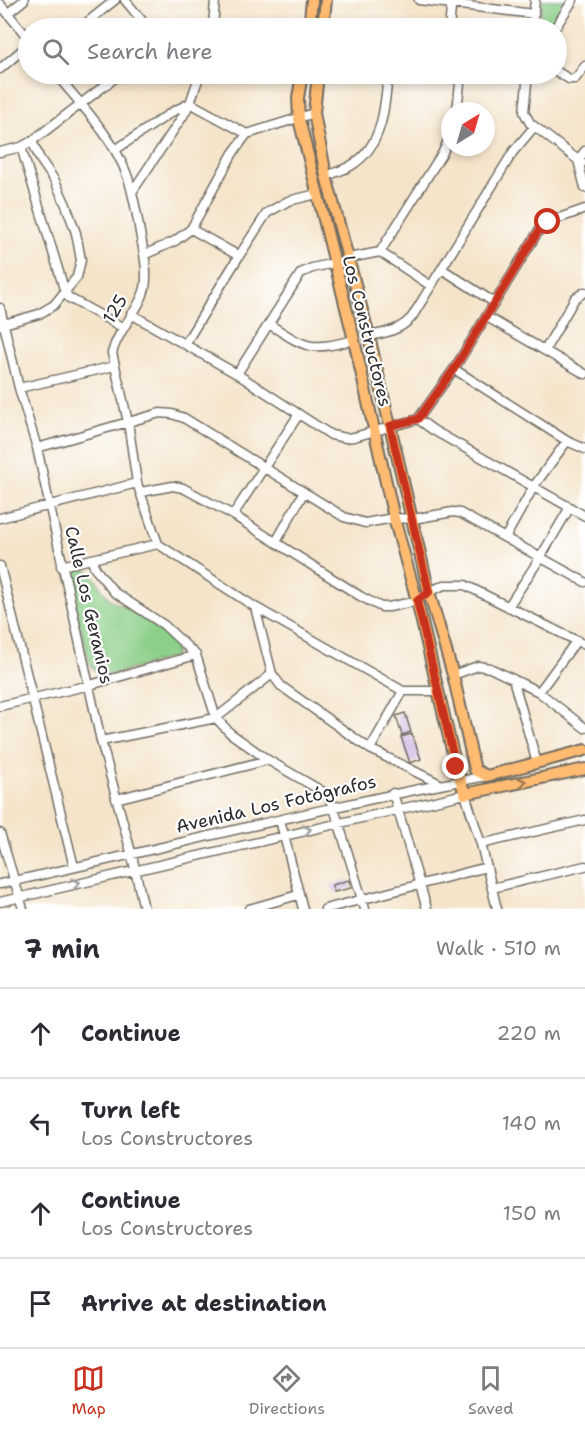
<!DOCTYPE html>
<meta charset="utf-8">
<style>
:root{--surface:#fff;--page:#f2f2f3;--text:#2b2b33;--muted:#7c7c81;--line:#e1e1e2;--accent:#c8321e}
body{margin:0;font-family:"Shantell Sans",sans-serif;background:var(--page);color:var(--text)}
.compass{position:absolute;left:441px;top:102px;width:54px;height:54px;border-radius:50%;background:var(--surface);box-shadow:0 3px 9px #0003;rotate:37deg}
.stop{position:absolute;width:18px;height:18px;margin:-14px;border:4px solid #c8321e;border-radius:50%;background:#fff}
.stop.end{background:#c8321e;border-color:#fff;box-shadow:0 2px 6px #0008}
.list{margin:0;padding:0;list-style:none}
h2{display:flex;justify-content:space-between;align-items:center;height:78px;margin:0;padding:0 24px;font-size:26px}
h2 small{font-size:20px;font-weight:400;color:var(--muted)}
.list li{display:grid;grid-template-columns:39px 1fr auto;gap:18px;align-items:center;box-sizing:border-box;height:90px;padding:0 24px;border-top:2px solid var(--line)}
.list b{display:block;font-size:22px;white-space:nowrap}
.list p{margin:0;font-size:20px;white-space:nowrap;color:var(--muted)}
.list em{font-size:20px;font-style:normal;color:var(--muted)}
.icon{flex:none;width:33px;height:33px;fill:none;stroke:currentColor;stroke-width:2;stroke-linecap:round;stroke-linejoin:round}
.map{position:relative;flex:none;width:585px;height:909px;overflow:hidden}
.search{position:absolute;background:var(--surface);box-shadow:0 3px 9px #0003;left:18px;right:18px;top:18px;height:66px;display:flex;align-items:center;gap:15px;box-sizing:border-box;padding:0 21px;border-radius:33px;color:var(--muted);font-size:22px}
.sheet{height:438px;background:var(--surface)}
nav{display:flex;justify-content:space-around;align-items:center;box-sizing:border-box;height:84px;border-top:2px solid var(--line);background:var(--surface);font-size:16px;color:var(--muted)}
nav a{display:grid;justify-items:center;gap:3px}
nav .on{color:var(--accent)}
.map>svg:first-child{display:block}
</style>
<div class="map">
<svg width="585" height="909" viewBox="0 0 585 909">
<rect width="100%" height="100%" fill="#fff"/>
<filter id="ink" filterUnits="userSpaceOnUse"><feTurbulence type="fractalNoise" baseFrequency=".0167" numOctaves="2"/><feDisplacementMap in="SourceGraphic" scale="12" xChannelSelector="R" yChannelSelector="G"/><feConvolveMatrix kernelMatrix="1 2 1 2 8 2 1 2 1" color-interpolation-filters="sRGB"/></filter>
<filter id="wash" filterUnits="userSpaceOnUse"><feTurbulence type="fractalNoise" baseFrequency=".008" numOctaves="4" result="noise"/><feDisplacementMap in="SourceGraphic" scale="24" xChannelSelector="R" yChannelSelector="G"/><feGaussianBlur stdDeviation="1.35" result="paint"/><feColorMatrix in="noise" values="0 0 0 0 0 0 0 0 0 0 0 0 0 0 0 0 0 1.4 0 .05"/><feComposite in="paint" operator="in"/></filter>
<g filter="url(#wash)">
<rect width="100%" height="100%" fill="#f4e4ca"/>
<!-- green -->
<path fill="#8bcf88" stroke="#5b7d5a" stroke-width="1.5" d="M542 0H566L550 28H539Z
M78 567C96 570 98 588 110 599 114 602 119 604 123 606 141 616 163 626 177 643L175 654 171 658C155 662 117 676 103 674 96 673 92 668 89 662L67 572Z"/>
<g id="blocks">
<!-- building -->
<path fill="#d0b7e4" d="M405 713 411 732 402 735 396 716Z
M412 734 421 759 410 763 401 737Z
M349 880 351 888 334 892 332 885Z"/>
</g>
</g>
<g filter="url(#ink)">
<use href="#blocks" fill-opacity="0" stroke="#716c63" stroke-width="1.5"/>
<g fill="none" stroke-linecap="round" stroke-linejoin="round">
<defs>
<path id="minor" d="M125 0 148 28
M419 0 534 14
M0 4 28 38
M8 13 24 0
M80 28 115 0
M213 28 215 0
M449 28 452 0
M532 28 535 0
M555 28 573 0
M0 69 28 45
M556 71 569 79H575L585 66
M56 74C81 105 113 137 127 175 134 195 137 216 141 238 144 254 148 271 145 288 140 310 119 327 112 353L128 422 137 483 158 544
M528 74 524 112 530 123 578 160 585 188
M190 103 247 134
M457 111 461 74
M21 147 65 292 69 298 122 327
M115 150 172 112 190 103
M0 152 21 147 32 141 120 74
M582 163 578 160 585 151
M326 176C334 173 344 170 352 165 383 146 385 106 388 74
M132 192 183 116 190 103 200 74
M191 229 239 256
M380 252 431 286
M146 254 175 241 191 229 233 153 247 134 314 113
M349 258 380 252 443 152 450 136
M442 269 495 303
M0 308 19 388 37 448 101 741 132 856 144 909
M131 314 237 374 331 435 346 438 354 437 418 419 433 430 585 516
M487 317 585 374
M269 324C308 349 309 351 354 340
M0 325 39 314 54 305 77 277 81 260 76 233 66 205 55 181 40 159 32 141
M369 336C385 333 401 330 412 317L513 152 534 127
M185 344 239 256 267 213 288 201 317 194
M545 350 575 298 585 292
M454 369 567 441 585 449
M237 374 301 273 312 268 334 263
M19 388 115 366
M418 419 454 369 541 227 548 222 585 209
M37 448 160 413 172 414 184 418 344 517 365 523 394 518 413 519 453 512 460 513 585 582
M141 492 173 486 183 488 233 515 360 596 381 607H389L417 601 429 592 444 585H465L585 645
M233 515 299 414
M0 518 137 483
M505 538 534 486 567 441
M276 542 304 492
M91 560 97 571 114 592 164 625 196 655 216 718 230 733 268 760 327 794 334 808 365 909
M0 566 74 867
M61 566 158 544 255 607 272 674 281 686 370 749 440 784
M255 607 403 691H438
M508 607 540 558 570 507
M453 675 478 666 490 668 539 692 585 728
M513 679 537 763
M539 692 577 640
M0 706 90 685 196 655
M101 741 216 718 272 674
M370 749 403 691
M393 793 427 909
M116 799 268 760
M280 820 303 909
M0 833 23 909
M481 844 585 820
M0 884C162 849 323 806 487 776
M492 888 585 866
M0 902 465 794 481 844 497 909
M249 909 298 895
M325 909 487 867"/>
<path id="major" d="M309 28 312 0
M323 28 326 0
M302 74 298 98 299 119 354 340 394 518 417 601 456 767 465 794 585 769
M318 74 314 113 326 176 369 336 429 592 453 675 475 770 487 776 585 750"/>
</defs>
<!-- minor casing -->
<use href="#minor" stroke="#716c63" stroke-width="11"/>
<!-- major casing -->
<use href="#major" stroke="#716c63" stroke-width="14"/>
<!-- minor -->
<use href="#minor" stroke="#fff" stroke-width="8"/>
<!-- major -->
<use href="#major" stroke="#ffbb71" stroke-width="10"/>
</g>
<!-- one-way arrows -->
<defs><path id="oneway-chevron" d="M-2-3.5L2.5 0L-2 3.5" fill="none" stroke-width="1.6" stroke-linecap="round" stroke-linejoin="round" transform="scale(1.5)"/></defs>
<use stroke="#95734e" href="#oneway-chevron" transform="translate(522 782) rotate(-12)"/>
<g stroke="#a0a0a0">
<use href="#oneway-chevron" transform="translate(307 830) rotate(-13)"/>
<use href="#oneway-chevron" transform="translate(76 883) rotate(-13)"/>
</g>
</g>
<g fill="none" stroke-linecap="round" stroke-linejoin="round" filter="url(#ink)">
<!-- route -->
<path stroke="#c8321e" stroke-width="8" d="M456 767 417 601 429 592 390 426 418 419 454 369 541 227 548 222"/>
</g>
<g text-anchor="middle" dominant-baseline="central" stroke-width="4.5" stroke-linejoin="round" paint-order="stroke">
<!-- street labels -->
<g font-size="18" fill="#2b2b2b" stroke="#fff">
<text transform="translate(115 309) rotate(-59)">125</text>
<text transform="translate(367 331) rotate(76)">Los Constructores</text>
<text transform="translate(89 605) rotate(77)">Calle Los Geranios</text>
<text transform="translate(276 804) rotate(-13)">Avenida Los Fotógrafos</text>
</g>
</g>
</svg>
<svg class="compass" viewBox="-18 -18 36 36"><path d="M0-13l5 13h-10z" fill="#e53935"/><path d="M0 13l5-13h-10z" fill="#7c7c81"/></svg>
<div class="stop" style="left:548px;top:222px"></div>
<div class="stop end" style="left:456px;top:767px"></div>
<div class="search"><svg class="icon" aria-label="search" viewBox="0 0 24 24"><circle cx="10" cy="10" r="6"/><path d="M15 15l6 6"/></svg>Search here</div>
</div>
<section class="sheet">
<h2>7 min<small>Walk · 510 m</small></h2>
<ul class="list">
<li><svg class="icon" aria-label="ahead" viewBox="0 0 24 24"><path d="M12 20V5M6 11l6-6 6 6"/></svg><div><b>Continue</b></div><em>220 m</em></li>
<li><svg class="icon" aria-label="left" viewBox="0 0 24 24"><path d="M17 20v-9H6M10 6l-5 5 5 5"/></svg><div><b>Turn left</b><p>Los Constructores</p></div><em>140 m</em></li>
<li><svg class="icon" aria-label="ahead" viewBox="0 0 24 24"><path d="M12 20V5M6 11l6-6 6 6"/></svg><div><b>Continue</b><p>Los Constructores</p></div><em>150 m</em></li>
<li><svg class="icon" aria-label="arrive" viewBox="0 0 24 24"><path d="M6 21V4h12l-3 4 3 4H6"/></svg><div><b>Arrive at destination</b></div></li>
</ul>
</section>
<nav>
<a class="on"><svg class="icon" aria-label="map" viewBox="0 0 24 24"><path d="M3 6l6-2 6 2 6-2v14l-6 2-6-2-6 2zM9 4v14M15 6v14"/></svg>Map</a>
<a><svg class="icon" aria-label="directions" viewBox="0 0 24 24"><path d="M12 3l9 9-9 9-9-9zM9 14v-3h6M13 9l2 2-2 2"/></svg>Directions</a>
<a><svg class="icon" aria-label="saved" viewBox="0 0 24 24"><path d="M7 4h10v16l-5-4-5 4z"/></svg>Saved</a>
</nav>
